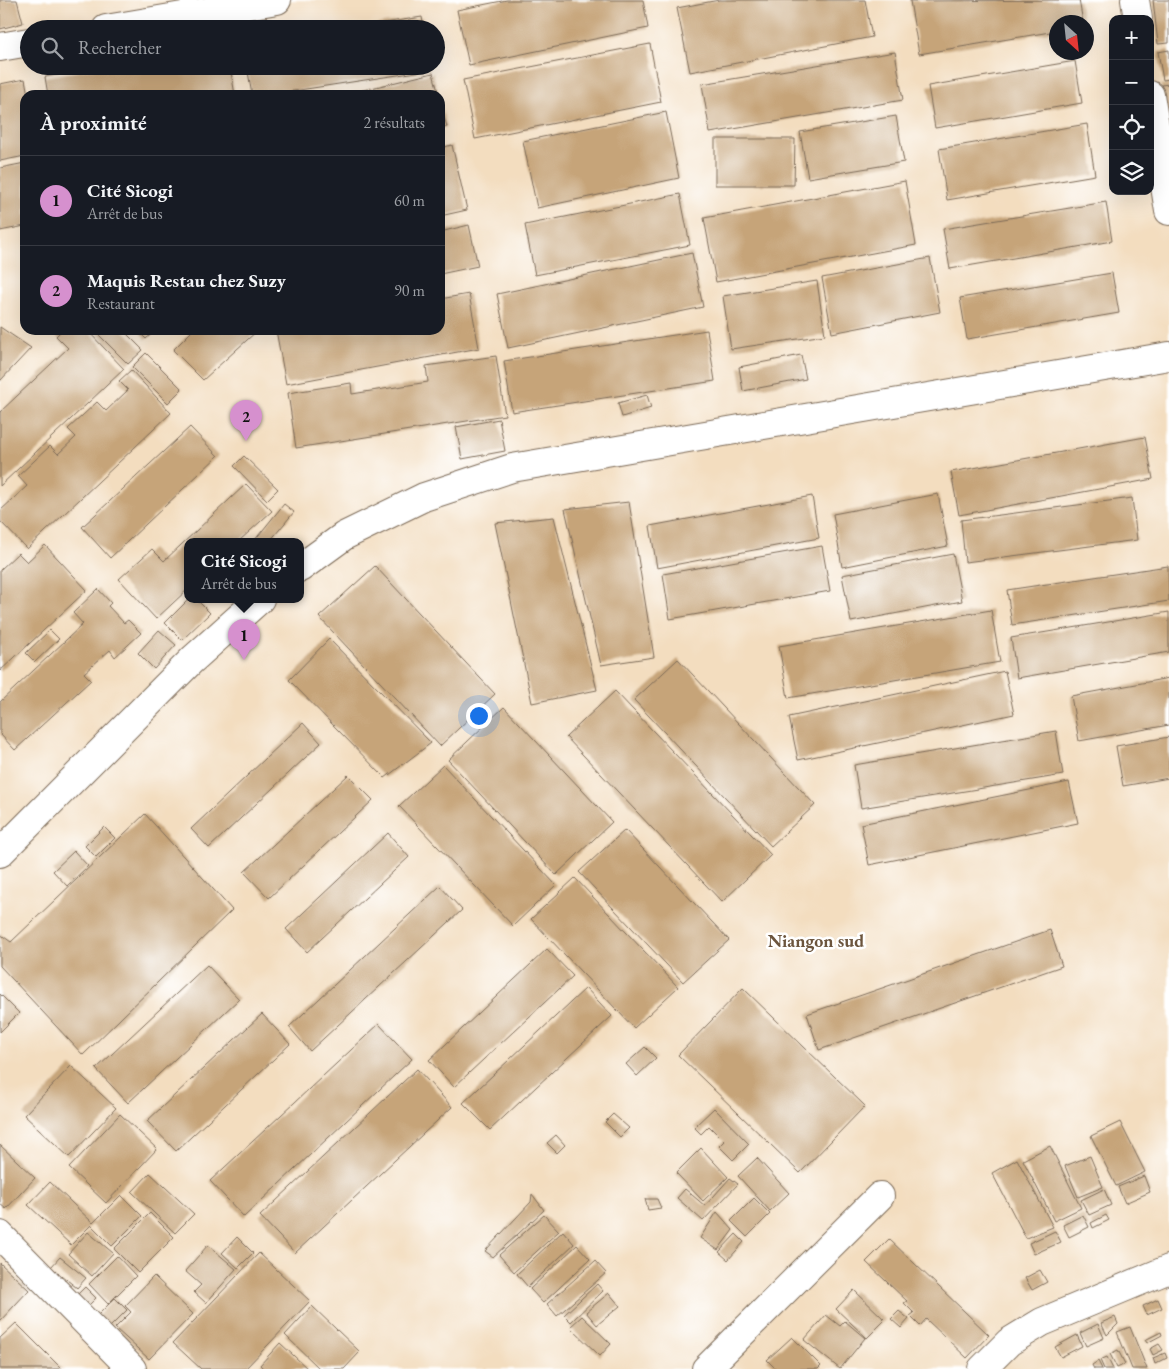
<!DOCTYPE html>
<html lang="fr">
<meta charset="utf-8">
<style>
:root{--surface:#171b24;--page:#20242c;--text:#f1f3f6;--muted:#9ea1a6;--line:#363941;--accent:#d690ce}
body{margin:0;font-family:"EB Garamond",serif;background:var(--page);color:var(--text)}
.controls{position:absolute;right:15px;top:15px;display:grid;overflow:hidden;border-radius:10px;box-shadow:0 5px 20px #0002}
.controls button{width:45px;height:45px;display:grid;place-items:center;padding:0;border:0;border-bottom:1px solid var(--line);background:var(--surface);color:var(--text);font:25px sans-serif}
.compass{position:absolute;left:1049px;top:15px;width:45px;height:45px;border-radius:50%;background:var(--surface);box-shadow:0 5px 20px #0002;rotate:153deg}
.you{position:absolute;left:478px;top:715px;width:18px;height:18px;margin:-12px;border:4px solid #fff;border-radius:50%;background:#1a73e8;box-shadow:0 0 0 8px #1a73e833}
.badge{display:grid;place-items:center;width:32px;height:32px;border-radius:50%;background:var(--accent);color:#111;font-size:16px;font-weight:700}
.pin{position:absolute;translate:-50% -41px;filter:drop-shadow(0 1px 2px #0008)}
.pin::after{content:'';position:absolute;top:26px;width:18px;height:15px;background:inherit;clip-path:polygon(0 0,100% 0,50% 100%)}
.popup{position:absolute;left:184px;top:538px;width:120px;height:65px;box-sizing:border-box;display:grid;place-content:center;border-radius:10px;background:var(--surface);filter:drop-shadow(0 1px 4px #0005);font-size:16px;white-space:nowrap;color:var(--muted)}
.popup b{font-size:19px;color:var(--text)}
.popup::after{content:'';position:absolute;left:50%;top:100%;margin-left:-10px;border:10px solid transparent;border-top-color:var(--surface)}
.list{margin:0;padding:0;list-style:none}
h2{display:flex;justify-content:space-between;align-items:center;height:65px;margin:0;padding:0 20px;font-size:21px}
h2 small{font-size:16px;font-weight:400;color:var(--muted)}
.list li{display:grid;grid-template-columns:32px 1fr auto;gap:15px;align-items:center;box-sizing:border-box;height:90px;padding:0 20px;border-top:1px solid var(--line)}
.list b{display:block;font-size:19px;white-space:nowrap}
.list p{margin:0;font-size:16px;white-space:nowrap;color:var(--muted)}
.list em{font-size:16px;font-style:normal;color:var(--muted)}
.icon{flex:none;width:28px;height:28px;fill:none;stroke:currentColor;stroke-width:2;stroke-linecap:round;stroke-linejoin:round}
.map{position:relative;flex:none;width:1169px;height:1369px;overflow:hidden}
.search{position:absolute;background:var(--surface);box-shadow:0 5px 20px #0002;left:20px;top:20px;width:425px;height:55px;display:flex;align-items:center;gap:12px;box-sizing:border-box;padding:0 18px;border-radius:28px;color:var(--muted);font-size:19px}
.panel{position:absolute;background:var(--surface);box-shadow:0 5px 20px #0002;left:20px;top:90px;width:425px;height:245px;border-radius:15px}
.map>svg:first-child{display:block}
</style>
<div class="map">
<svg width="1169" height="1369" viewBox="0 0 1169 1369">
<rect width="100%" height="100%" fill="#fff"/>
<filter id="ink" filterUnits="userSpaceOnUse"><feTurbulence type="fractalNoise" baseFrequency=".02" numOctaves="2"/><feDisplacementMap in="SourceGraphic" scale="10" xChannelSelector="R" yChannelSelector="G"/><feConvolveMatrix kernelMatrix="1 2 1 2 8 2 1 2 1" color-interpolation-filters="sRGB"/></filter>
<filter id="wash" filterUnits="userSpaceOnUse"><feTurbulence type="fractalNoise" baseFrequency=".0096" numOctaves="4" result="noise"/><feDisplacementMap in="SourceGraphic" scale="20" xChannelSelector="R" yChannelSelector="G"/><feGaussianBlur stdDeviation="1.12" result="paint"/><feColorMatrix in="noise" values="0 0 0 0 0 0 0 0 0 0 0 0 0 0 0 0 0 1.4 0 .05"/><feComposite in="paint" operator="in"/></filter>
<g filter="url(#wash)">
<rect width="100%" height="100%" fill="#f3ddbf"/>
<g id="blocks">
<!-- building -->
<path fill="#c6a479" d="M0 0H17L23 23 0 29Z
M507 0H643L648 28 469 65 457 10Z
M719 0H865L872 37 690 72 677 8Z
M1079 0 1083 22H1056V31L919 54 910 1Z
M1153 0H1169V43L1158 44Z
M422 17 424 29H352V28Z
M650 44 661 102 475 139 463 80Z
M1169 50V79L1163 80 1158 52Z
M895 52 903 100 710 133 702 84Z
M1075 61 1082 103 935 128 928 86Z
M109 66H230L235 95H48L45 77Z
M247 66H429L430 70 267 95H252Z
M433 73 439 95H347V94Z
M25 79 28 95H25V156L0 161V84Z
M1169 84V149H1168L1161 85Z
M440 103 447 127 440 128Z
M666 112 679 178 537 208 523 141Z
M896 116 904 162 808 178 800 132Z
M1087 124 1095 175 947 200 939 149Z
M715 139H795L794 185H715Z
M452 145 467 210 440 216V148Z
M25 163V226L0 231V168Z
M905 181 916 245 716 282 704 218Z
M680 194 690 245 535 275 525 225Z
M1106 202 1112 241 950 269 943 229Z
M469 225 478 266 440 274V232Z
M692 253 703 307 508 348 497 294Z
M930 258 940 312 832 333 822 278Z
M1112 273 1119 313 967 339 960 298Z
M817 281 825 335 731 349 723 296Z
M469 294 479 348 286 384 276 330H440V299Z
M0 327 31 348 0 381Z
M62 330H87L124 369 0 486V412L68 348 56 336Z
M94 330H123L143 350 128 364Z
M137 330H156L146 339Z
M193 330H258L203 380 173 350Z
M707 330 715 381 512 412 504 361Z
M146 353 182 389 168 403 132 367Z
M801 355 806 379 743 391 739 367Z
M496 356 505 415 296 448 288 393 351 383 352 394 428 382 426 366Z
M131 370 171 413 27 549 0 521V511L27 486 18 476 50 446 58 454 76 437 68 429 97 402 106 411 128 390 119 381Z
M647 395 651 408 622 417 618 403Z
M499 419 505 451 462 459 456 427Z
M190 427 218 456 110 558 82 527Z
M1145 437 1153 479 959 515 951 472Z
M244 456 278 489 267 500 234 466Z
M246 484 272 511 239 541H188V589L156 619 119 579 152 549 164 561Z
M938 494 948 546 842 567 833 514Z
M812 496 819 538 657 568 650 526Z
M1132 498 1137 540 965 562 961 520Z
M629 502 654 657 601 665 565 509Z
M284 504 294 512 270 541H254Z
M554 517 597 690 532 703 495 523Z
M45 545 87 590 0 671V570L18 553 27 562Z
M822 546 830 591 670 619 663 574Z
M953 554 962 601 851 622 842 575Z
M375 566 495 694 440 746 319 617Z
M1168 566 1169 601 1012 625 1007 590Z
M98 589 111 603 108 606 124 623 128 620 141 633 115 657 110 650 84 673 91 680 15 750 0 734V702L83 624 73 613Z
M189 599H196L210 613 182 640 165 623Z
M991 610 1000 662 788 698 779 646Z
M1169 612V652L1017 678 1011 638Z
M50 630 59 639 35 662 26 653Z
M159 630 176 645 154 669 138 653Z
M329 639 431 743 385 778 289 680Z
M678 659 815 805 771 846 634 700Z
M1005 671 1014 714 798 760 789 717Z
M1169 678V725L1079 741 1071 696Z
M615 691 771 855 722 902 566 737Z
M504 707 612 822 556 875 448 760Z
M303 723 321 743 209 848 191 829Z
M1056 731 1063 775 861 808 854 765Z
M1169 737V778L1123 786 1116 746Z
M443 765 556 885 513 926 399 806Z
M348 775 373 800 269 898 244 872Z
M1069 782 1078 823 869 865 861 824Z
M145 814 232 910 83 1055 0 966V934L11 942Z
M104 827 115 838 96 857 85 846Z
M625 830 729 940 683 982 579 872Z
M388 833 409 857 307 952 286 929Z
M74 851 88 866 67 886 53 871Z
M575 878 678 987 634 1028 531 919Z
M440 886 462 910 310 1051 289 1027Z
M1050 930 1062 966 819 1050 807 1014Z
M547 949 573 976 454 1087 429 1060Z
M207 965 239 999 128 1103 96 1069Z
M586 988 612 1016 490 1130 463 1103Z
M743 988 865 1106 800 1173 678 1055Z
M0 994 19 1013 0 1032Z
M262 1014 290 1044 176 1151 147 1121Z
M379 1024 412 1059 244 1217 210 1181Z
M645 1047 656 1058 637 1076 626 1064Z
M71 1066 116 1108 69 1157 24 1115Z
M417 1069 452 1107 295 1253 260 1216Z
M714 1108 749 1144 733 1160 719 1146 724 1141 709 1126 701 1134 694 1127Z
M120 1114 157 1149 106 1203 69 1168Z
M613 1114 629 1128 620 1137 605 1122Z
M1120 1122 1145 1172 1116 1186 1091 1136Z
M556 1135 565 1145 557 1153 547 1143Z
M0 1145 35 1178 6 1209 0 1204Z
M1050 1146 1081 1208 1054 1221 1023 1160Z
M701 1148 728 1177 703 1201 676 1173Z
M1090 1156 1103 1187 1078 1197 1065 1166Z
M757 1158 789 1193 770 1211 738 1176Z
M1017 1159 1053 1227 1026 1238 992 1173Z
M150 1173 194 1214 175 1233 132 1192Z
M1144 1176 1150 1192 1125 1203 1118 1187Z
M730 1178 738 1184 703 1221 677 1198 685 1189 705 1206Z
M50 1182 93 1223 121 1195 142 1216 112 1246 91 1225 71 1245 28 1205Z
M1104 1189 1111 1205 1089 1215 1081 1200Z
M532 1194 544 1210 493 1257 485 1251 531 1202Z
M754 1198 770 1214 747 1237 731 1221Z
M645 1199H657L661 1208 648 1210Z
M717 1212 733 1230 718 1250 700 1238Z
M150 1213 174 1237 138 1273 114 1249Z
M544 1215 559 1231 514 1272 499 1255Z
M1083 1215 1089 1227 1069 1237 1063 1225Z
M1106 1215 1109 1220 1093 1228 1091 1223Z
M563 1231 574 1244 528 1287 517 1274Z
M1055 1231 1061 1242 1034 1254 1029 1243Z
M88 1232 113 1253 92 1276 68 1254Z
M736 1234 744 1242 728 1260 719 1252Z
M237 1237 253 1253 238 1268 222 1253Z
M889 1239 989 1335 967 1358 926 1319 920 1326 910 1316 914 1313 904 1303 907 1301 866 1262Z
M208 1245 236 1269 206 1303 194 1292 201 1285 185 1271Z
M577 1245 590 1259 543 1303 530 1289Z
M259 1253 310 1301 245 1369H201L173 1343Z
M117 1256 136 1276 108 1304 89 1284Z
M60 1257 86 1278 77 1288 51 1267Z
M595 1261 606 1273 557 1316 547 1304Z
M0 1263 29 1290 0 1321Z
M1040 1270 1047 1282 1032 1290 1025 1278Z
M154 1276 193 1314 149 1359 115 1328 131 1312 125 1306Z
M597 1284 603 1291 571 1322 564 1315Z
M85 1287 96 1298 86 1308 75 1297Z
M854 1290 885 1320 867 1338 836 1309Z
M609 1293 620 1306 597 1325 586 1312Z
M115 1298 127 1310 106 1331 94 1319Z
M1158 1299 1162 1308 1147 1315 1143 1306Z
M312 1306 360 1352 344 1369H320L285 1335Z
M899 1311 909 1319 901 1328 891 1319Z
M826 1315 840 1326 845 1321 865 1338 840 1369 804 1340Z
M582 1316 611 1344 600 1356 570 1327Z
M1115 1317 1118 1324 1107 1335 1101 1323Z
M16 1323 62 1369H0V1338Z
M1098 1324 1104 1338 1086 1346 1080 1333Z
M1130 1327 1147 1369H1132L1117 1332Z
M1161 1332 1162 1335 1147 1343 1145 1340Z
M1077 1335 1082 1346 1061 1357 1055 1347Z
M792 1337 821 1366 818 1369H776L767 1360Z
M280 1343 308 1369H264L260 1365Z
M1159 1344 1163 1350 1153 1355 1150 1349Z
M1118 1350 1125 1364 1117 1368 1110 1354Z
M1165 1353 1167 1358 1155 1364 1153 1358Z
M1107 1357 1113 1369H1104L1100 1360Z
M1098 1361 1102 1369H1094L1092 1365Z"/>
</g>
</g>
<g filter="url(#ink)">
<use href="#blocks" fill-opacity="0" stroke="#7b6956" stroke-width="1"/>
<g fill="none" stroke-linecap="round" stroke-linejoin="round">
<defs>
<path id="minor" d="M1135 0 1138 19
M106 29 277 0
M0 47 29 42
M1150 95 1169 211
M300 568 344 536 424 497 512 468 1169 356
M0 853 192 660 260 599
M0 1235 132 1369
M706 1369 880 1196
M982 1369 1009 1342 1042 1322 1169 1269"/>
</defs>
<!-- minor casing -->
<use href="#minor" stroke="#7b6956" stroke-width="30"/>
<!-- minor -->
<use href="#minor" stroke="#fff" stroke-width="28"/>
</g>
</g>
<g text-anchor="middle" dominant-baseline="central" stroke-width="5" stroke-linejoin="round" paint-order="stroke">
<!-- neighbourhood labels -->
<g font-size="18" font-weight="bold" fill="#6c553e" stroke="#fff">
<text x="816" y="940">Niangon sud</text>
</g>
</g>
</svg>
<div class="controls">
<button>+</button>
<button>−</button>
<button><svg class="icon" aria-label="locate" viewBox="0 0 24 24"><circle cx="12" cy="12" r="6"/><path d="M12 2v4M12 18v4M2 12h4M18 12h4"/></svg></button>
<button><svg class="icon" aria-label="layers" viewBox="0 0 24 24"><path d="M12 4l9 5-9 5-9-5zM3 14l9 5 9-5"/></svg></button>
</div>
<svg class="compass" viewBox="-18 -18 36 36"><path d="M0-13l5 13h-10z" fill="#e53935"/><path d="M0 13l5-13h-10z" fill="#9ea1a6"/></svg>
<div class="you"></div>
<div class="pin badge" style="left:244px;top:660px">1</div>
<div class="popup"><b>Cité Sicogi</b>Arrêt de bus</div>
<div class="pin badge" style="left:246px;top:441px">2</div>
<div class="search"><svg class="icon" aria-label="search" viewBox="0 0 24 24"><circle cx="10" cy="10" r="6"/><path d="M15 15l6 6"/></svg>Rechercher</div>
<section class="panel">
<h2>À proximité<small>2 résultats</small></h2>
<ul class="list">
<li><span class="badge">1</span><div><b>Cité Sicogi</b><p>Arrêt de bus</p></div><em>60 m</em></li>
<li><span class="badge">2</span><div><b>Maquis Restau chez Suzy</b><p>Restaurant</p></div><em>90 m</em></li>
</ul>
</section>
</div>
